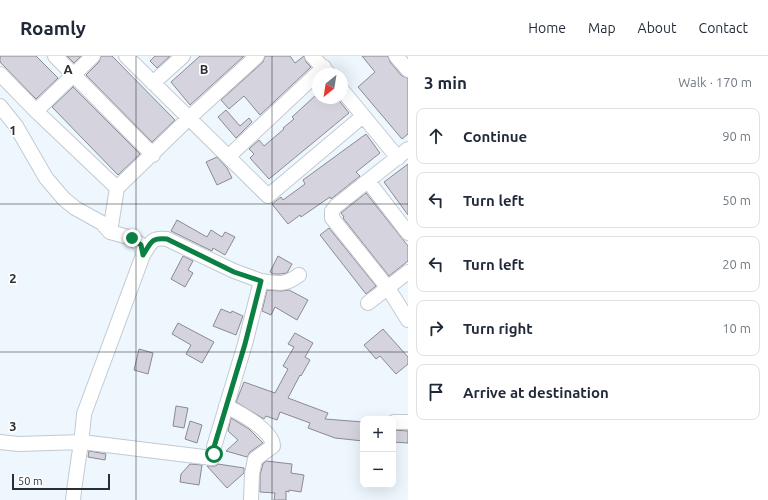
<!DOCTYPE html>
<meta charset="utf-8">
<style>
:root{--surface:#fff;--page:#f2f2f3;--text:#1f2937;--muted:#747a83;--line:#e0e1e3}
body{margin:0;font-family:Ubuntu,sans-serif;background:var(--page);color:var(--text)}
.controls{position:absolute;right:12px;bottom:12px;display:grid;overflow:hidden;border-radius:8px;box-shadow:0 4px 16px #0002}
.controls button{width:36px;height:36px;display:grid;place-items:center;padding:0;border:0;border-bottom:1px solid var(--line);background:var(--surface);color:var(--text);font:20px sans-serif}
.compass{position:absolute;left:312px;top:12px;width:36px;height:36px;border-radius:50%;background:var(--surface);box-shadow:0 4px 16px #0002;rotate:210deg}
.scale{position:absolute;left:12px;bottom:10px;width:98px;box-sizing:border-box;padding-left:4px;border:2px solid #2c2f32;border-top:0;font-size:11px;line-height:14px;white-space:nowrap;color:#2c2f32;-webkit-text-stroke:3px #fff;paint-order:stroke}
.stop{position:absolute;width:12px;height:12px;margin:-9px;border:3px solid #0b8043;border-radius:50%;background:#fff}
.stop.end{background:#0b8043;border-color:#fff;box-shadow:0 1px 4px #0008}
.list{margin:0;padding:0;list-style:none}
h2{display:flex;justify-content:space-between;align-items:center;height:52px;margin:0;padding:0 16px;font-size:17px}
h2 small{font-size:13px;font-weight:400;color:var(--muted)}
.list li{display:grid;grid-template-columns:26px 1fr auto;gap:12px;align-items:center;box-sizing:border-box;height:56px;margin:0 8px 8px;padding:0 8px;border:1px solid var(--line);border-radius:8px}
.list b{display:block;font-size:15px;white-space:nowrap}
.list em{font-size:13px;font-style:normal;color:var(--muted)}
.icon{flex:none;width:22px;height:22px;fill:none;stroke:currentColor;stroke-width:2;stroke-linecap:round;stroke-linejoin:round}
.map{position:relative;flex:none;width:408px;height:444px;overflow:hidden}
header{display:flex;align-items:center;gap:24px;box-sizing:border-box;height:56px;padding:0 20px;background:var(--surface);border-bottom:1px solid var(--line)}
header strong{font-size:19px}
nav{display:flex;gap:22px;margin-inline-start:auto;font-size:14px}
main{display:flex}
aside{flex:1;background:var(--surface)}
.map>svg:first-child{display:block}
</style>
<header>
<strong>Roamly</strong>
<nav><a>Home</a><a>Map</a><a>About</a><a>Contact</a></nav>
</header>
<main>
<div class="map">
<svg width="408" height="444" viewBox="0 0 408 444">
<rect width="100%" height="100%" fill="#eef6fe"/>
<!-- building -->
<path fill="#d5d4de" stroke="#8b8a93" d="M0 0H36L58 22 36 43 0 6Z
M67 0H81L74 7Z
M101 0H112L175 64 152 86 86 19 99 6Z
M155 0H170L157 12 150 5Z
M200 0H244L190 49 171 26Z
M265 0H290L295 7 304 0 306 6 311 11 260 59 244 40 229 53 221 44 263 6Z
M362 0H388L390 6 402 20 408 22V78L402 83 358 31 375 16Z
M73 31 140 98 118 119 52 51Z
M316 39 318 42H337L349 57 269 123 250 102 254 98 249 93 259 84 264 90 284 73 283 72 294 63 292 61Z
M226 54 240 70 249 62 252 66 236 82 218 61Z
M366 78 380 97 356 116 360 120 331 143 330 141 301 161 300 159 288 168 272 148 281 141 283 144 305 128 303 124Z
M217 101 227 112 232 122 217 129 206 106Z
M408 108V159L384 126Z
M366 137 408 190V205L389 220 343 162 344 161 341 157Z
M177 164 207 181 211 174 222 181 225 176 235 181 225 199 213 192 212 195 171 175Z
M329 172 376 230 366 238 320 179Z
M183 200 193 205 188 214 193 217 185 231 171 223Z
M278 200 292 208 287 217 280 218H273L270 216Z
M267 234 281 235 289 234 308 244 297 264 275 251 271 259 262 255Z
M221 253 231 257 232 255 243 260 236 279 213 270Z
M178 267 214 286 202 307 186 298 191 289 172 278Z
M383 273 408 301V308L396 318 380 300 376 303 364 289Z
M295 277 313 287 305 301 310 304 301 320 300 319 288 342 328 357 325 363 363 366V385L335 382 308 372 310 367 280 356 277 364 266 360 264 363 236 346 244 326 275 337 288 313 283 310 294 291 288 288Z
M139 293 153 297 148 318 134 314Z
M176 350 188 352 184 372 173 370Z
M231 362 249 373 263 387 250 396 247 401 226 395 238 384 228 375Z
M190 365 202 369 197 387 185 383Z
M393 374 408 375V387L393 386Z
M89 395 106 398 105 404 88 401Z
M266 405 292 408 291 417 304 419 301 436 289 434V436L286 435V444H274L275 437 260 436V419L263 408Z
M190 408 202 409 199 429 180 426 181 418Z
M218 408 244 412V417L227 432 207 410H216Z"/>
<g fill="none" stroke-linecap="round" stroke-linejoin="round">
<defs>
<path id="minor" d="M55 0 153 99
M126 0 268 140 363 60
M312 0 329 18
M396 0 408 14
M0 18 36 55 117 132 110 176
M153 27 183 0
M342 34 398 102
M0 50 16 70 46 122 64 143 75 152 102 167 110 176 132 182 141 189 143 199 84 358C82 387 76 415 73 444
M36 55 93 0
M408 93 336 150 332 155V162L388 232 408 264
M229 100 324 11
M368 125 408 177
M117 132 189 62 257 0
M143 199C151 187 151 181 167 183L234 215 261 225
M368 247 408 216
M226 350C238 356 273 374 273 390L255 403 252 418 251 444
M394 366H408
M0 386 18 388 82 386 212 402 214 398V391L245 288 261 225C278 227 284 230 299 219"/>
</defs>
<!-- minor casing -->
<use href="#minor" stroke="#c2cad1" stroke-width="16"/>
<!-- minor -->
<use href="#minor" stroke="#fff" stroke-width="14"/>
</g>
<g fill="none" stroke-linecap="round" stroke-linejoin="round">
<!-- route -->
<path stroke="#0b8043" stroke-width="5" d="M132 182 141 189 143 199C151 187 151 181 167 183L234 216 261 225 245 288 214 391V398"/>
</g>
<!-- grid -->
<path fill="none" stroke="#2c2f32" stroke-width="1" stroke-opacity="0.55" d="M136 0V444M272 0V444M0 148H408M0 296H408"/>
<g font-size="13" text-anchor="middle" font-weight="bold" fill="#2c2f32" stroke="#fff" stroke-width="3.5" stroke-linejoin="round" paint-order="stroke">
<text x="68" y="18">A</text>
<text x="204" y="18">B</text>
<text x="13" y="79">1</text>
<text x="13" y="227">2</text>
<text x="13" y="375">3</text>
</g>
</svg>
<div class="controls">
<button>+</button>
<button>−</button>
</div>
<svg class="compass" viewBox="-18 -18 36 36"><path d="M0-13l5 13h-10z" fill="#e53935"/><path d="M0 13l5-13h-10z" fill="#747a83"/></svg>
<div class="scale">50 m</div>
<div class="stop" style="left:214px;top:398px"></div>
<div class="stop end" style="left:132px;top:182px"></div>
</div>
<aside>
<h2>3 min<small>Walk · 170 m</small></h2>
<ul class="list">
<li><svg class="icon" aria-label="ahead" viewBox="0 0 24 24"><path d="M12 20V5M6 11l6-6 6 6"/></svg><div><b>Continue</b></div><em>90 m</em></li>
<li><svg class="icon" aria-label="left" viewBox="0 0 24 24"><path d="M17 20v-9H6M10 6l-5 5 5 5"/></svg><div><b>Turn left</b></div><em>50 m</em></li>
<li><svg class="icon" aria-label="left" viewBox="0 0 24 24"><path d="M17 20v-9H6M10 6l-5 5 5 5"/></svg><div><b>Turn left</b></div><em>20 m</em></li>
<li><svg class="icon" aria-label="right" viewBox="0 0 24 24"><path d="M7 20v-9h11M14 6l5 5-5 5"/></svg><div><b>Turn right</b></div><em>10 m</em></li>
<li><svg class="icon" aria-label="arrive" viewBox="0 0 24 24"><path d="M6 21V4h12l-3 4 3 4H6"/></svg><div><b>Arrive at destination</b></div></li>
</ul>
</aside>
</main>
